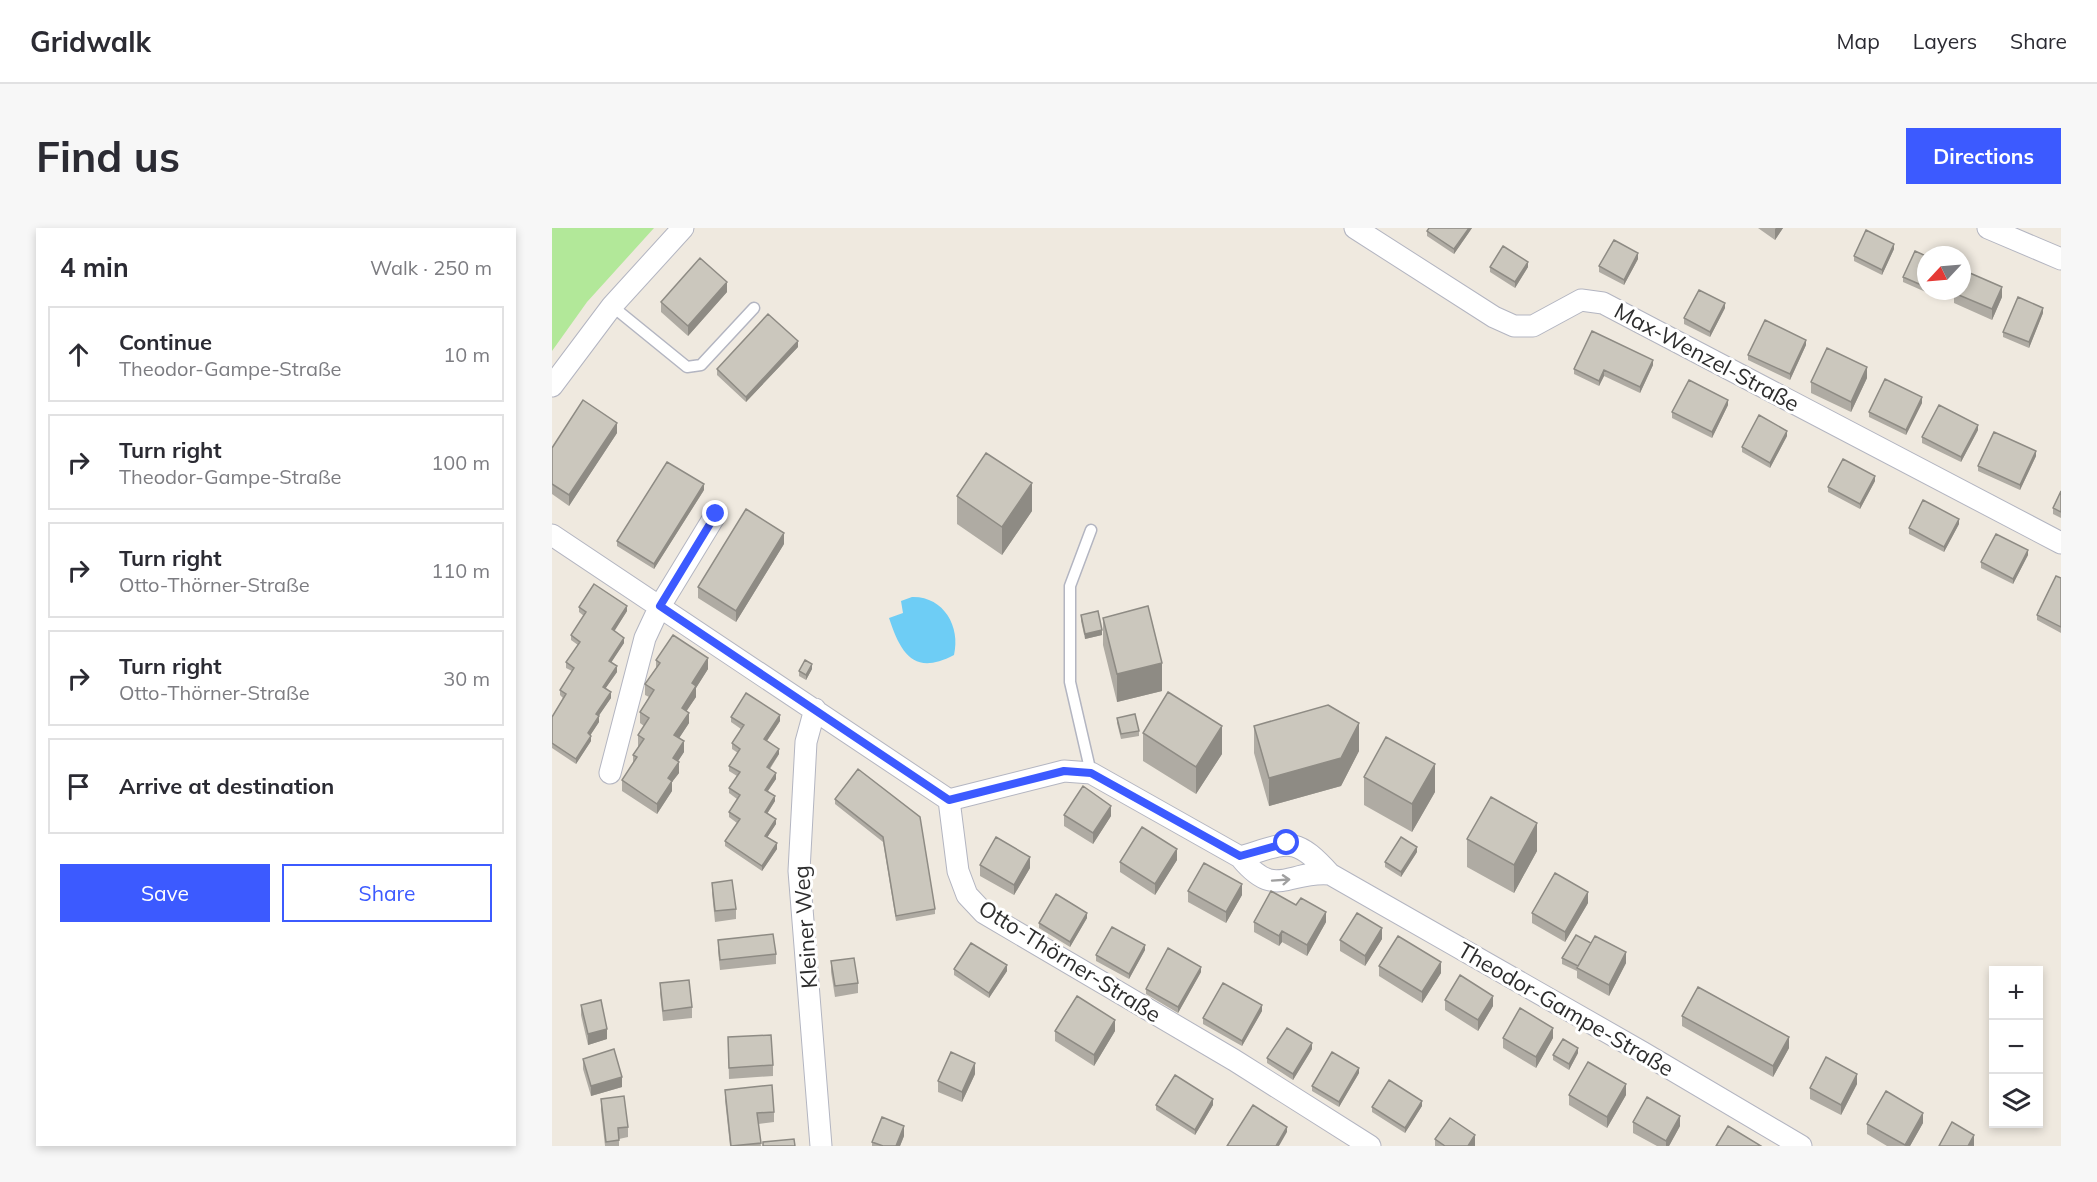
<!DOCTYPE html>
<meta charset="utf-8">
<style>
:root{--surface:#fff;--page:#f7f7f7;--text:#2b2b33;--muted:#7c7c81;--line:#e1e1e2;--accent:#3c5aff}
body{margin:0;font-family:Mulish,sans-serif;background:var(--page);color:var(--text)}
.controls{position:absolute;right:18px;bottom:18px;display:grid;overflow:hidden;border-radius:0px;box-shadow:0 3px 9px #0003}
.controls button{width:54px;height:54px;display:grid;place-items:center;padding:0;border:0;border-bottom:2px solid var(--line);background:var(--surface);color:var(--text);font:30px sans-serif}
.compass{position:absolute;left:1365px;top:18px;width:54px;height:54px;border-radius:50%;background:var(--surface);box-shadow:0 3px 9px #0003;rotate:244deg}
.stop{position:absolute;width:18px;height:18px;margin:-14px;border:4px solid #3c5aff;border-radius:50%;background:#fff}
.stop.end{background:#3c5aff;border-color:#fff;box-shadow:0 2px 6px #0008}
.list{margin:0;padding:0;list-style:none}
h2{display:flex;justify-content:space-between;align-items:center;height:78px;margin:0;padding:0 24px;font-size:26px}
h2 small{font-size:20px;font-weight:400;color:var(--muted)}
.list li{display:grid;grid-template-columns:39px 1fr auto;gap:18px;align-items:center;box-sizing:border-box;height:96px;margin:0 12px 12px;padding:0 12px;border:2px solid var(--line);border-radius:0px}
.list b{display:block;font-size:22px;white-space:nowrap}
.list p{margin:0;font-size:20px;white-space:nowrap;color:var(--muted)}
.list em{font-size:20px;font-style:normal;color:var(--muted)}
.actions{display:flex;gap:12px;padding:18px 24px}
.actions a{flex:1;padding:14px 0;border:2px solid var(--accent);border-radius:0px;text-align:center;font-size:21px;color:var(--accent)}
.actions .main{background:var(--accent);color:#fff}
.icon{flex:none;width:33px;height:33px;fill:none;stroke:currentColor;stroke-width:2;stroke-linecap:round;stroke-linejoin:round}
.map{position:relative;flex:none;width:1509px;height:918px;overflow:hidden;border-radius:0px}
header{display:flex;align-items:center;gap:36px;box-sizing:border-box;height:84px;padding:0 30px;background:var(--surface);border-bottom:2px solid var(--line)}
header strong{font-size:28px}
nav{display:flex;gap:33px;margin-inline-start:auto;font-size:21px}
.intro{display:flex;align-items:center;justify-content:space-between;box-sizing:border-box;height:144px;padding:0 36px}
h1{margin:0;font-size:42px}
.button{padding:15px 27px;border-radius:0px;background:var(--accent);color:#fff;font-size:21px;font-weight:700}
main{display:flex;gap:36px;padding:0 36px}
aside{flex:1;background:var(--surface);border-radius:0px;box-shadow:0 3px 9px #0003}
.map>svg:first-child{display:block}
</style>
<header>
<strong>Gridwalk</strong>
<nav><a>Map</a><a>Layers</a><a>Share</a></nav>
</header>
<div class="intro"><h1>Find us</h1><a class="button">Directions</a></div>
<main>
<aside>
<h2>4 min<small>Walk · 250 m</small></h2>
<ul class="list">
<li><svg class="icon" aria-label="ahead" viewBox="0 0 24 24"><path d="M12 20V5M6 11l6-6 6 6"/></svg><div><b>Continue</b><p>Theodor-Gampe-Straße</p></div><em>10 m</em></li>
<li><svg class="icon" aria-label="right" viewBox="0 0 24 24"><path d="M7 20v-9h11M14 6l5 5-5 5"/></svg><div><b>Turn right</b><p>Theodor-Gampe-Straße</p></div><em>100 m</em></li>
<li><svg class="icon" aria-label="right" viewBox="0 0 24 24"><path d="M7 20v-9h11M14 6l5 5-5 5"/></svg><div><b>Turn right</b><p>Otto-Thörner-Straße</p></div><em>110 m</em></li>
<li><svg class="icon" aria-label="right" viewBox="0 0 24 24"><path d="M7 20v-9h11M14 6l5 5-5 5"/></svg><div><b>Turn right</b><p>Otto-Thörner-Straße</p></div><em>30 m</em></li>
<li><svg class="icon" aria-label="arrive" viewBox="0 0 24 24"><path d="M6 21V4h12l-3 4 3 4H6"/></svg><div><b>Arrive at destination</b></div></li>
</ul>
<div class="actions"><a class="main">Save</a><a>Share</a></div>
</aside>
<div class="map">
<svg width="1509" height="918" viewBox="0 0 1509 918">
<rect width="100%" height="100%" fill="#efe9df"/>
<!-- green -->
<path fill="#b2e899" d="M0 0H102L35 74 0 123Z"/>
<!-- water -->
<path fill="#6ecdf5" d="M360 369C391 368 409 398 402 427 362 448 349 426 337 390L351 385 349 373Z"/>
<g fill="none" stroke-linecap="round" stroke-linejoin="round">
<defs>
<path id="service" d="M60 78 135 139 149 137 202 80
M539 302 518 358V454L539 545"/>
<path id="minor" d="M803 0 942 89 962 98H981L1029 72 1051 75 1509 315
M1436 0 1509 31
M0 158 60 78 131 0
M0 307 397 572 406 643 415 667 432 685 682 832 818 918
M263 481 254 514 247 643 269 918
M58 545 93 410 108 378 164 286
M397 572 512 543 539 545 688 629C724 673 735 642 778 646
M688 629C736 615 742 606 778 646L1090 824 1249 918"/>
</defs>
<!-- service casing -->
<use href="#service" stroke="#b3b5c1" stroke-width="13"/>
<!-- minor casing -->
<use href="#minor" stroke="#b3b5c1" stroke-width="23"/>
<!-- service -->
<use href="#service" stroke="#fff" stroke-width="10"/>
<!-- minor -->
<use href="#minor" stroke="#fff" stroke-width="21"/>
</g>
<!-- wall -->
<path fill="#afaba3" d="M877 0H920L902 26 875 8V3Z
M1206 0H1231L1223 12Z
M1342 21 1330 47 1302 33V28Z
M1374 28V63H1377L1376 65 1351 54V49Z
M1086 31 1072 57 1047 44V38Z
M938 39H976L963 60 938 44Z
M175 64 136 108 109 84V74Z
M1402 65 1450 69 1440 92 1402 75Z
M1173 80 1158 109 1132 96V90Z
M1491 85 1477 120 1451 109V104Z
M1254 117 1238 152 1196 132V127Z
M246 119 194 174 165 147V141Z
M1101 137 1088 165 1052 148 1047 158 1022 146V141Z
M1315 150 1299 184 1259 165V154Z
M1370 175 1354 207 1317 189V184Z
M1176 177 1160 210 1120 190V184Z
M1426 202 1409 234 1370 215V209Z
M65 205 17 278 0 266V220Z
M1235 208 1218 240 1190 224V219Z
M1484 228 1468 262 1426 243V238Z
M1323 253 1308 281 1276 264V259Z
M152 262 102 341 65 318V313Z
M1509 263V290L1501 286V280Z
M405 268 480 283 450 327 405 296Z
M1407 296 1392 324 1357 306V300Z
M232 316 184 394 146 370V359Z
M1476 327 1461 356 1429 340V334Z
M1509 350V405L1485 392V387Z
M27 379 75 383 62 403 72 415 59 434 65 444 53 461 59 470 46 488 47 494 38 507 39 513 24 536 0 520V489L11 470 8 467V462L20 443 14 440V434L26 417 19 412V407L32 388 27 384Z
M529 387 550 407 533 411 529 393Z
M551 390 610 463 565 474 551 417Z
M104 432 156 441 144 460V469L134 483 137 495 127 510 132 524 126 533 127 545 120 554V563L105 586 70 563V552L81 536V527L87 518H86V507L92 498 88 495V484L97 469 93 467V456L104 440Z
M260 441 254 452 247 448V443Z
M179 489 228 493 215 513 227 526 218 541 224 551 216 563 223 573 215 586 224 596 215 609 225 621 210 643 173 618V613L185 595 177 589V584L185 571 177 565V560L185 548 177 543V538L186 525 180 521V515L189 501 179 494Z
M565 490 587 503V508L569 511 565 495Z
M702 498 807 523 789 558 717 578 702 525Z
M591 505 670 526 644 566 591 533Z
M306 541 383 681V686L344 693 331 614 283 576V571Z
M812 549 883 564 860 604 812 577Z
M512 587 559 588 541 616 512 598Z
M915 611 985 623 962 665 915 639Z
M865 624 849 649 833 639V634Z
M625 632 603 667 568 644V634Z
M428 637 478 640 462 667 428 648Z
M160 655 184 681V691L163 694 160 665Z
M636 663 690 667 674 695 636 674Z
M1036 675 1013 714 980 695V685Z
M535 690 518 719 487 700V695Z
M702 694H774L755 728 730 714 727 718 702 704Z
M830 711 813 738 788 723V712Z
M166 712 224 726V736L168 742 166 723Z
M1039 715 1074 735 1057 768 1025 750V743L1010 736V730Z
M593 722 577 751 544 733V727Z
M279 733 306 755V765L283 769 279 744Z
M827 738 889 745 870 775 827 748Z
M402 741 455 743 437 770 402 747Z
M649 744 626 785 594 766V761Z
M108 755 140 779V790L111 793 108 765Z
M893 772 941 778 926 803 893 782Z
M29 777 55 811 36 817 29 787Z
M710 783 690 818 651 796V790Z
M1130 788 1237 820 1221 849 1130 798Z
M503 803H563L542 838 503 813Z
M176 809 221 837V848L177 851Z
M951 810H1001L984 840 951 820Z
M760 821 741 852 715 835V830Z
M1026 825 1017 842 1001 832V827Z
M31 831 70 859 39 868 31 841Z
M807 845 787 879 760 863V858Z
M423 846 410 874 386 864V853Z
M1305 856 1289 887 1258 871V860Z
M173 862 222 884V894L206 896 209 918H178L173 872Z
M1017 867H1074L1055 900 1017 877Z
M49 871 76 899V909L67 911V918H53L49 882Z
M604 877H661L643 907 604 882Z
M870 878 853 905 820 884V879Z
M1081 894 1128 898 1117 918H1105L1081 905Z
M1371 895 1358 918H1335L1315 906V896Z
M352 908 348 918H320V914Z
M883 911 923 918H883Z"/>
<!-- shaded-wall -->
<path fill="#8e8b84" d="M917 0H920L902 26V21Z
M1224 0H1231L1223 12V1Z
M1342 16V21L1330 47V42Z
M1086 25V31L1072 57V52Z
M976 34V39L963 60V54Z
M175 54V64L136 108V98Z
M1450 59V69L1440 92V81Z
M1173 75V80L1158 109V104Z
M1491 80V85L1477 120V114Z
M1254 112V117L1238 152V146Z
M246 113V119L194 174V169Z
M1101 132V137L1088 165V159Z
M1315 139V150L1299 184V174Z
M1052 142V148L1047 158V153Z
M1370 169V175L1354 207V202Z
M1176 172V177L1160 210V204Z
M65 195V205L17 278V267Z
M1426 197V202L1409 234V229Z
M1235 203V208L1218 240V235Z
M1484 223V228L1468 262V257Z
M1323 248V253L1308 281V276Z
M480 255V283L450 327V299Z
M152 256V262L102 341V336Z
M1407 291V296L1392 324V319Z
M232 305V316L184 394V383Z
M1476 322V327L1461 356V351Z
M75 378V383L60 407V401Z
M550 402V407L533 411V406Z
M72 410V415L57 438V433Z
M156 430V441L144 460V469L130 490V480L140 455Z
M610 435V463L565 474V446Z
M260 436V441L254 452V447Z
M65 438V444L51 464V459Z
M59 464V470L44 492V486Z
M137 485V495L122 518V507Z
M228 487V493L212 517V511Z
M47 488V494L36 511V505Z
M807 495V523L789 558 717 578V550Z
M670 498V526L644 566V539Z
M39 508V513L24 536V531Z
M132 513V524L121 541V530Z
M227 521V526L215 544V539Z
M127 534V545L120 554V563L105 586V576L116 550Z
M883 536V564L860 604V576Z
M224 545V551L213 567V562Z
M223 568V573L213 589V584Z
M559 578V588L541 616V605Z
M224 591V596L213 613V608Z
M985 595V623L962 665V637Z
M225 615V621L210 643V638Z
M865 619V624L849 649V644Z
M625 621V632L603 667V656Z
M478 629V640L462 667V657Z
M690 656V667L674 695V684Z
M1036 664V675L1013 714V704Z
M774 684V694L755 728V717Z
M535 685V690L518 719V714Z
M830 700V711L813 738V728Z
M730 703V714L727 718V708Z
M593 717V722L577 751V746Z
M1074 724V735L1057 768V757Z
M889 734V745L870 775V764Z
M455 737V743L437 770V765Z
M649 739V744L626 785V779Z
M941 768V778L926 803V792Z
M710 777V783L690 818V813Z
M563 792V803L542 838V827Z
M1001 800V810L984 840V829Z
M55 801V811L36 817V806Z
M1237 809V820L1221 849V838Z
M760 815V821L741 852V846Z
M1026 820V825L1017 842V836Z
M423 835V846L410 874V864Z
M807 840V845L787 879V874Z
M1305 846V856L1289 887V877Z
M70 849V859L39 868V858Z
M1074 856V867L1055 900V889Z
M661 871V877L643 907V902Z
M870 873V878L853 905V900Z
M1371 885V895L1358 918H1353Z
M1128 888V898L1117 918H1114V913Z
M352 898V908L348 918H344Z
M735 899V904L727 918H724Z
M923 907V918H916Z
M1422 907V918H1416Z"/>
<!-- building -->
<path fill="#cbc7bd" stroke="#8e8b84" stroke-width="1.5" d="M877 0H917L902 21 875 3Z
M1314 2 1342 16 1330 42 1302 28Z
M1062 12 1086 25 1072 52 1047 38Z
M951 18 976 34 963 54 938 39Z
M1363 23 1374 28V59L1351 49Z
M148 30 175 54 136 98 109 74Z
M1411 42 1450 59 1440 81 1402 65V63H1410V45Z
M1147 62 1173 75 1158 104 1132 90Z
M1466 69 1491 80 1477 114 1451 104Z
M216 86 246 113 194 169 165 141Z
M1213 92 1254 112 1238 146 1196 127Z
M1040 103 1101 132 1088 159 1052 142 1047 153 1022 141Z
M1275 120 1315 139 1299 174 1259 154Z
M1333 151 1370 169 1354 202 1317 184Z
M1137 152 1176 172 1160 204 1120 184Z
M31 172 65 195 17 267 0 256V220Z
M1387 177 1426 197 1409 229 1370 209Z
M1207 187 1235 203 1218 235 1190 219Z
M1442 204 1484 223 1468 257 1426 238Z
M434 225 480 255 450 299 405 268Z
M1291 231 1323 248 1308 276 1276 259Z
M115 234 152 256 102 336 65 313Z
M1509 263V284L1501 280Z
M1371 272 1407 291 1392 319 1357 300Z
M194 281 232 305 184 383 146 359Z
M1444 306 1476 322 1461 351 1429 334Z
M1504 348 1509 350V399L1485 387Z
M42 356 75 378 60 401 72 410 57 433 65 438 51 459 59 464 44 486 47 488 36 505 39 508 24 531 0 515V489L14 466 8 462 22 440 14 434 28 414 19 407 34 384 27 379Z
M596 378 610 435 565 446 551 390Z
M546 383 550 402 533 406 529 387Z
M121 407 156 430 140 455 144 458 130 480 137 485 122 507 132 513 121 530 127 534 116 550 120 553 105 576 70 552 85 529 81 527 92 511 86 507 97 490 88 484 102 462 93 456 108 435 104 432Z
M253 432 260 436 254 447 247 443Z
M616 464 670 498 644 539 591 505Z
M194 465 228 487 212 511 227 521 215 539 224 545 213 562 223 568 213 584 224 591 213 608 225 615 210 638 173 613 188 591 177 584 188 567 177 560 188 544 177 538 188 521 180 515 192 497 179 489Z
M776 477 807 495 789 530 717 550 702 498Z
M583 486 587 503 569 506 565 490Z
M834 509 883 536 860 576 812 549Z
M306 541 368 589 383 681 344 688 331 609 283 571Z
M531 558 559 578 541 605 512 587Z
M939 569 985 595 962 637 915 611Z
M590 599 625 621 603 656 568 634Z
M444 609 478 629 462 657 428 637Z
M849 609 865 619 849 644 833 634Z
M652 635 690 656 674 684 636 663Z
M1003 645 1036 664 1013 704 980 685Z
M180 652 184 681 163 683 160 655Z
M719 663 744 677 749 670 774 684 755 717 730 703 727 708 702 694Z
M504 666 535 685 518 714 487 695Z
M805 685 830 700 813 728 788 712Z
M560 699 593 717 577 746 544 727Z
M221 706 224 726 168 732 166 712Z
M1024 707 1039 715 1026 738 1010 730Z
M846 708 889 734 870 764 827 738Z
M1043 708 1074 724 1057 757 1025 740Z
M419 715 455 737 437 765 402 741Z
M616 720 649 739 626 779 594 761Z
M302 730 306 755 283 758 279 733Z
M908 747 941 768 926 792 893 772Z
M137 752 140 779 111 783 108 755Z
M671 755 710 777 690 813 651 790Z
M1146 759 1237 809 1221 838 1130 788Z
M525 768 563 792 542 827 503 803Z
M49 772 55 801 36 806 29 777Z
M968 780 1001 800 984 829 951 810Z
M735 800 760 815 741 846 715 830Z
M219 807 221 837 177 840 176 809Z
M1011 811 1026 820 1017 836 1001 827Z
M62 821 70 849 39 858 31 831Z
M399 824 423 835 410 864 386 853Z
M780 824 807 840 787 874 760 858Z
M1274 829 1305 846 1289 877 1258 860Z
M1036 834 1074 856 1055 889 1017 867Z
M623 847 661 871 643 902 604 877Z
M837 852 870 873 853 900 820 879Z
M220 857 222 884 205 885 209 915 179 918 173 862Z
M1334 863 1371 885 1353 917 1315 896Z
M72 868 76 899 66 900 67 912 54 914 49 871Z
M1095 869 1128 888 1114 913 1081 894Z
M701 877 735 899 724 918H675Z
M330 889 352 898 344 918H331L320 914Z
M898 890 923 907 916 918H893L883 911Z
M1400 894 1422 907 1416 918H1387Z
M1176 898 1209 918H1164Z
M242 911 243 918H211V914Z"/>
<!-- one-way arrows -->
<defs><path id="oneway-shaft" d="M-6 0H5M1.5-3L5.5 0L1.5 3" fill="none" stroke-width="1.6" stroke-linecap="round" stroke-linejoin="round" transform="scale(1.5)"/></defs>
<use stroke="#a0a0a0" href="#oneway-shaft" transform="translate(729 652) rotate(-4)"/>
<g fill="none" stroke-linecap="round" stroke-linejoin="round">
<!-- route -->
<path stroke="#3c5aff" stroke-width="8" d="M164 286 108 378 397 572 512 543 539 545 688 628 735 615"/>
</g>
<g text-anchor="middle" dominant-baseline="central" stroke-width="6" stroke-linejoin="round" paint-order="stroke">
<!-- street labels -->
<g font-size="22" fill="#2d2d2d" stroke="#fff">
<text transform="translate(1155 129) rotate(28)">Max-Wenzel-Straße</text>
<text transform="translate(253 699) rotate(-94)">Kleiner Weg</text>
<text transform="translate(518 733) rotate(32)">Otto-Thörner-Straße</text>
<text transform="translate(1014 781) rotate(30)">Theodor-Gampe-Straße</text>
</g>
</g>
</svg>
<div class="controls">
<button>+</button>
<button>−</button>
<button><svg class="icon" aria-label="layers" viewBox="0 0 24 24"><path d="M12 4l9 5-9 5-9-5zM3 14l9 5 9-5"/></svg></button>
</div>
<svg class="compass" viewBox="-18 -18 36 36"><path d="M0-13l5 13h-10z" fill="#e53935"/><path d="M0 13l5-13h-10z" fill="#7c7c81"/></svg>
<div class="stop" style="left:735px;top:615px"></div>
<div class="stop end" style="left:164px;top:286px"></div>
</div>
</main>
